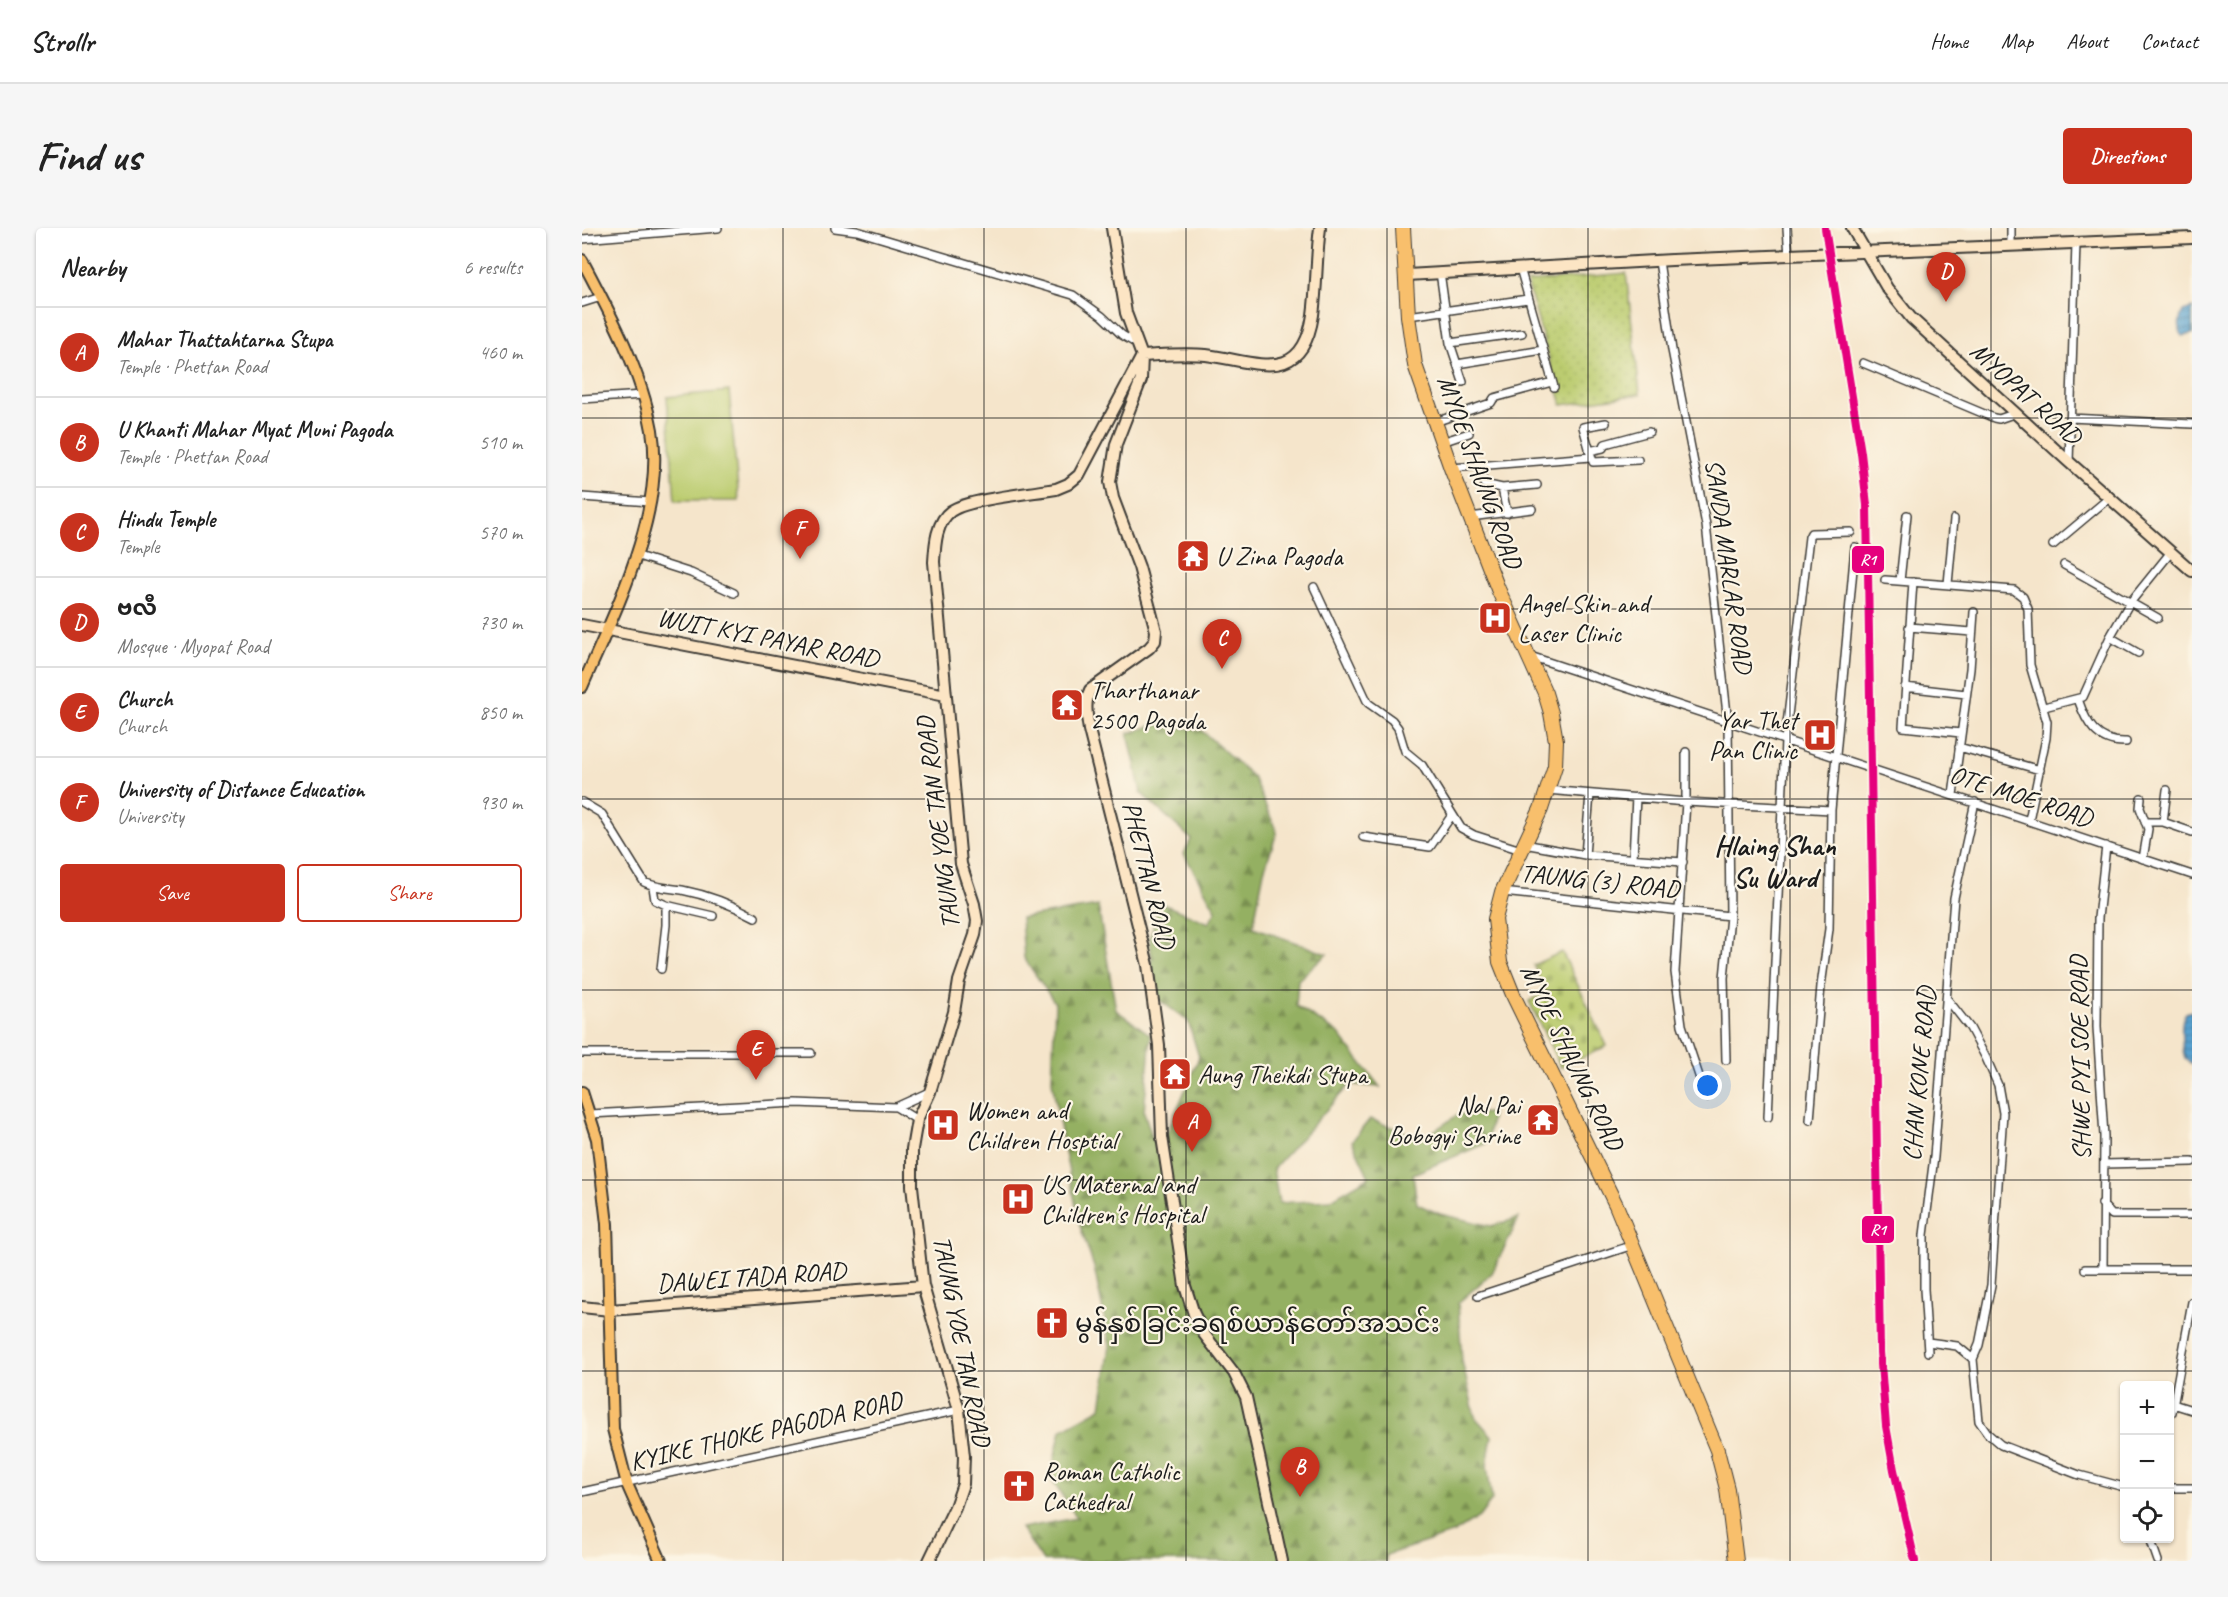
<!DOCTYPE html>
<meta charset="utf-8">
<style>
:root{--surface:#fff;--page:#f6f6f6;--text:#222;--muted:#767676;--line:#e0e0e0;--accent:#c8321e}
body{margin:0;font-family:Caveat,"Noto Sans Myanmar",sans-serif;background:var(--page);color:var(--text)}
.controls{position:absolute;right:18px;bottom:18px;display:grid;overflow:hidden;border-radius:6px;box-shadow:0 2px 4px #0004}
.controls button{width:54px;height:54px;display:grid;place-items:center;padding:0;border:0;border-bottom:2px solid var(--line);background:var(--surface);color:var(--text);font:30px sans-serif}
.you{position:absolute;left:1126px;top:858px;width:21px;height:21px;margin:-15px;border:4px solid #fff;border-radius:50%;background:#1a73e8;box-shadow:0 0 0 9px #1a73e833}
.badge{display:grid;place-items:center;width:39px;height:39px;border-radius:50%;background:var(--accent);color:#fff;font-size:20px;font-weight:700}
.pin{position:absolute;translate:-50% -50px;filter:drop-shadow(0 2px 3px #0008)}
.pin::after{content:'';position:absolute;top:32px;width:21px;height:18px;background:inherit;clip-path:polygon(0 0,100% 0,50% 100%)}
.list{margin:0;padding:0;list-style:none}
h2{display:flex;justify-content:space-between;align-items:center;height:78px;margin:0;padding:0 24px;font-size:26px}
h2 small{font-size:20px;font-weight:400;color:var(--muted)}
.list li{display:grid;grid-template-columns:39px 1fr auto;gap:18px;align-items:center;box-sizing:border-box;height:90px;padding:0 24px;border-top:2px solid var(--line)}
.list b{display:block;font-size:22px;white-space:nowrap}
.list p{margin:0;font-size:20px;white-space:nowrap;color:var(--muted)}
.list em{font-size:20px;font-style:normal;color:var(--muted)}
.actions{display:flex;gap:12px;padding:18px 24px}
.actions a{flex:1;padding:14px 0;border:2px solid var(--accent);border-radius:6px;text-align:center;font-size:21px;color:var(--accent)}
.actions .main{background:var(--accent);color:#fff}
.icon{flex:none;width:33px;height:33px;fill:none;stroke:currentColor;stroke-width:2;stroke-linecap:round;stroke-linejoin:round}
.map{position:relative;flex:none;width:1610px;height:1333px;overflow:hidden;border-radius:6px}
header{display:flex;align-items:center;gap:36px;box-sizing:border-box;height:84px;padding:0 30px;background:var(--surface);border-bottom:2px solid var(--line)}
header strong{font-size:28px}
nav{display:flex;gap:33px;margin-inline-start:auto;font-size:21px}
.intro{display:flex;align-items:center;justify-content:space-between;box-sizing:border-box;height:144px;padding:0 36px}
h1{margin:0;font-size:42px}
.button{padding:15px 27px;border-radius:6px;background:var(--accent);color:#fff;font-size:21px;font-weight:700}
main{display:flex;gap:36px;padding:0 36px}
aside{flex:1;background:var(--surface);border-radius:6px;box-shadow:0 2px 4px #0004}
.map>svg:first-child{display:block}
</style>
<header>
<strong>Strollr</strong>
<nav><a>Home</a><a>Map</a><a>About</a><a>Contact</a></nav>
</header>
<div class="intro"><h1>Find us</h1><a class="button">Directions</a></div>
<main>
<aside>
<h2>Nearby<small>6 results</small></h2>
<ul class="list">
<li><span class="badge">A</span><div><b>Mahar Thattahtarna Stupa</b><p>Temple · Phettan Road</p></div><em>460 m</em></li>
<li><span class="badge">B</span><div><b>U Khanti Mahar Myat Muni Pagoda</b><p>Temple · Phettan Road</p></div><em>510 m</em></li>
<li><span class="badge">C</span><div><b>Hindu Temple</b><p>Temple</p></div><em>570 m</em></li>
<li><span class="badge">D</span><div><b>ဗလီ</b><p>Mosque · Myopat Road</p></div><em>730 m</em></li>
<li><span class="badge">E</span><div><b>Church</b><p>Church</p></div><em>850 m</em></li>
<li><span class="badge">F</span><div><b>University of Distance Education</b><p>University</p></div><em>930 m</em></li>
</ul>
<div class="actions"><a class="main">Save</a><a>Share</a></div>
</aside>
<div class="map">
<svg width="1610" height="1333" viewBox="0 0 1610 1333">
<defs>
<pattern id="forest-firs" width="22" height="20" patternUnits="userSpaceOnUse" patternTransform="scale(1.5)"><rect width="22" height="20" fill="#94b062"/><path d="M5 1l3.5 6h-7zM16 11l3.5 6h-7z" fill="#788e50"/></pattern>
<pattern id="cemetery-stones" width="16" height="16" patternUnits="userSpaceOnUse" patternTransform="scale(1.5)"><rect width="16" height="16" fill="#bbcc6f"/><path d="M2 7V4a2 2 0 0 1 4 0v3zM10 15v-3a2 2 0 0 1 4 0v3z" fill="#a0af60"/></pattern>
<pattern id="park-dots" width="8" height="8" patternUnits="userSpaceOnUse" patternTransform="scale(1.5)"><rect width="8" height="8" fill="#bbcc6f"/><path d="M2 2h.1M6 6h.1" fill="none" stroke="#a0af60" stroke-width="1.8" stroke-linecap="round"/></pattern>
<pattern id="water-rules" width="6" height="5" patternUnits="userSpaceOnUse" patternTransform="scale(1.5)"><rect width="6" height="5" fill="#58a2d0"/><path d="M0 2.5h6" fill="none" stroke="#4883a8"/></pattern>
</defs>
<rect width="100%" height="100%" fill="#fcf5e5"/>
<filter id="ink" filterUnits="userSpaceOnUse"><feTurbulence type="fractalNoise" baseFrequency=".0167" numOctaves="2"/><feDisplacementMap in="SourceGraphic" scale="12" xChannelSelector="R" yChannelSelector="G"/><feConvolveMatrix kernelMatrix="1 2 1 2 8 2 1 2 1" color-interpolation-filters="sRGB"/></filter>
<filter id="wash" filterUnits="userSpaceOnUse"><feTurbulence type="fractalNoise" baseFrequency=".008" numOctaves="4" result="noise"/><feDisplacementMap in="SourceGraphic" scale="24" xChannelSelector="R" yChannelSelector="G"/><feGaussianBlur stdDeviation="1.35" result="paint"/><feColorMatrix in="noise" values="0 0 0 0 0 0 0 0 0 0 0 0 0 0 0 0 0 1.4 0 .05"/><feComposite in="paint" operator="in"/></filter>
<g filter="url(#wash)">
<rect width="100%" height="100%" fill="#f5e5cb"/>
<!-- grass -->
<path fill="#bbcc6f" stroke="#6c7446" stroke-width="1.5" d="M147 163 157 273H93L85 169Z"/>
<!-- forest -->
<path fill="url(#forest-firs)" stroke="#58663f" stroke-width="1.5" d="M574 497 619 502 671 549 695 604 682 643 671 699 745 726 716 752 714 778 756 805 798 859 768 856 691 941 697 975 748 972 787 949 770 913 788 891 840 911 877 886 910 885 905 915 831 946 835 976 858 986 909 998 937 990 910 1045 876 1075 880 1133 893 1189 910 1208 905 1237 910 1272 897 1289 872 1305 804 1327V1333H461L439 1300 495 1290 468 1249 479 1202 519 1180 528 1117 512 1039 498 998 482 920 470 853 473 775 442 730 439 690 516 678 534 782 569 807 562 884 576 927 617 829 606 793 572 768 568 709 578 675 627 695 634 682 602 626 609 611 559 565 546 505Z"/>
<!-- cemetery -->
<path fill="url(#cemetery-stones)" stroke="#6c7446" stroke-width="1.5" d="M980 724 1025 818 979 840 947 773 964 765 951 737Z"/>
<!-- park -->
<path fill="url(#park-dots)" stroke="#6c7446" stroke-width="1.5" d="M1044 45 1058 166 980 177 945 54Z"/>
<!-- water -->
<path fill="url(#water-rules)" stroke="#3a5f76" stroke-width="1.5" d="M1610 80V106L1600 108C1596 98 1597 92 1601 83Z
M1610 783V836L1603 831C1600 821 1597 792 1604 785Z"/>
</g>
<g filter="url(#ink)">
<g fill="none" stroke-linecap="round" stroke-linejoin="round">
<defs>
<path id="street" d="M253 0 275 3 491 67 520 88 540 107 555 116
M1205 0 1207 28
M1429 0V17
M0 11 136 0
M1077 33 1090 122 1124 297 1146 495 1148 688 1142 750 1144 832
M938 40 972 159
M858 44 868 115 881 154
M0 75 19 69
M826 88 946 71
M868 115 940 105
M1281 135 1412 190 1417 191 1434 185
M875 136 961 122
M0 171 61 167
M1488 190 1610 196
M853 194 909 175 912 170 970 154
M1024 195 1001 199 1011 234 1056 232
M860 214 887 205
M1007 223 1021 220 1023 216 1067 204
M1487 234 1494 16
M897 239 902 256 920 260 955 257
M869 240 1009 229
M920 260 925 285
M0 269 68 274
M888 289 950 281
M1471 317 1527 270
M53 327 109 345 152 365
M1482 337 1576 390
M1303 352 1432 362 1441 369 1446 381 1448 437 1465 494 1464 510 1447 592
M1318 353 1325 287
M1331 354 1321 499 1379 505
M1366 356 1372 291
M732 359 786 475 810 492 816 500 823 523 840 537 879 600 892 607 939 622
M1327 399 1390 404
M1528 409 1556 425
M948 428C1168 502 1389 574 1610 647
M1323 459 1384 466
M1496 471C1504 495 1515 515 1544 514
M1462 479 1501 469 1528 409 1547 376 1589 324
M1377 519 1458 542
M1104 524V574L1093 744 1100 797 1124 869
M965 562 1104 574 1249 582
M1371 567 1388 441 1392 384
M1559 570 1558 580 1566 601 1561 631
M0 574 20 586 62 654C74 660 87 660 100 662 125 667 151 677 173 689
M1563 594H1581L1585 562
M1581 594 1610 604
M781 609 848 619 870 587
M942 616 1003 627 1101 634
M1003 627 1008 566
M1051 630 1054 569
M71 659 73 672 84 677 131 688
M920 664 1148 688
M79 741 84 697V677
M1366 772 1388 800 1404 830 1416 857 1421 885 1409 1057 1397 1117 1391 1131 1397 1193 1406 1206 1419 1217 1497 1247 1542 1259
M0 825H229
M314 879 335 892
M8 886 214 875 314 879 347 864
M1186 889 1203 513 1227 309 1229 305 1269 304
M1228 892 1239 758 1247 701 1249 582 1273 319
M1522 936 1610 934
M1520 976 1530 987H1610
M1503 1041H1610
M1521 1041 1522 908 1515 799 1516 690 1524 618
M896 1068 1051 1017
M1346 1114 1375 1118 1391 1131
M1346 1124 1342 1061V1007L1352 929 1372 670 1393 574
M1591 1176 1610 1182
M1588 1186 1590 1184 1610 1074
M1588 1260H1610
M0 1264 377 1182
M1568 1310 1576 1333"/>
<path id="secondary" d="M530 0 544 85 560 128 559 152 534 216 528 254 531 270 557 339 574 403 573 413 567 420 508 462C502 475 505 488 507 502L566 737 577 817 580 909 603 1058 612 1086 622 1106 652 1145 664 1169 700 1333
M1270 0 1305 60 1329 90 1487 234 1610 343
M825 47 1090 32 1610 10
M0 397 364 467
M0 1079 28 1082 341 1058
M347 1333 373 1279 381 1256 382 1228 377 1182 341 1058 330 958V921L335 892 348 864 372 784 377 753 393 707 395 693 392 676 379 636 352 334C353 317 354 294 369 283 386 271 451 265 474 261L486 256 497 247 560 128C581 127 603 125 624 127 673 133 720 159 731 87 735 58 734 29 738 0"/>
<path id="primary" d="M0 32C28 85 59 142 70 202 84 285 32 385 0 459
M0 864 15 911 25 996 31 1201 45 1256 79 1333"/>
<path id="highway" d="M821 0 826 88 833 137 869 240 916 361 963 465 969 485 974 513 973 538 959 581 920 664 913 691 918 734 932 769 1034 977 1135 1222 1145 1261 1154 1333"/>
</defs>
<!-- street casing -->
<use href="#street" stroke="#3d3a36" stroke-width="10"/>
<!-- secondary casing -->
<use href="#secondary" stroke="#3d3a36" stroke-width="14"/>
<!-- primary casing -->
<use href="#primary" stroke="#3d3a36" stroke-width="14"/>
<!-- highway casing -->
<use href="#highway" stroke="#3d3a36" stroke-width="16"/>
<!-- street -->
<use href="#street" stroke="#fff" stroke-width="7"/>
<!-- secondary -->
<use href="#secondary" stroke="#fce5c4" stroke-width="10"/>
<!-- primary -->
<use href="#primary" stroke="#f8bf6c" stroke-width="10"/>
<!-- highway -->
<use href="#highway" stroke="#f8bf6c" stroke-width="14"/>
<defs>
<path id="rail-1" d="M1243 0 1279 225 1285 277 1298 1124 1304 1198 1312 1242 1333 1333"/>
</defs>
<!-- rail-1 casing -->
<use href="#rail-1" stroke="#fcf5e5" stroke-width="12"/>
<!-- rail-1 -->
<use href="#rail-1" stroke="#e5007d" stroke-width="8"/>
</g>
</g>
<!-- grid -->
<path fill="none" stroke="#1c1c1c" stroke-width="1.5" stroke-opacity="0.55" d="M201 0V1333M402 0V1333M604 0V1333M805 0V1333M1006 0V1333M1208 0V1333M1409 0V1333M0 190H1610M0 381H1610M0 571H1610M0 762H1610M0 952H1610M0 1143H1610"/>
<!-- icons -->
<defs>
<symbol id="temple-square" viewBox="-11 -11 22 22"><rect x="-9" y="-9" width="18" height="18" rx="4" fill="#c8321e" stroke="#fcf5e5"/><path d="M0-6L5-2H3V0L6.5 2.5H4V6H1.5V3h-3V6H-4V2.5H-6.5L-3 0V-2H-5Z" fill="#fff"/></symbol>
<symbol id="hospital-square" viewBox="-11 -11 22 22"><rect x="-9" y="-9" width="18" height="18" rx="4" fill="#c8321e" stroke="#fcf5e5"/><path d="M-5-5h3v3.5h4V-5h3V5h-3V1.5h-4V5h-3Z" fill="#fff"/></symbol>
<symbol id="church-square" viewBox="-11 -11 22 22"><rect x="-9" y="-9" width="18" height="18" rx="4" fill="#c8321e" stroke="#fcf5e5"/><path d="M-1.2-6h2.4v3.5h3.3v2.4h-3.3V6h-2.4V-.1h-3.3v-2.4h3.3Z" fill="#fff"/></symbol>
</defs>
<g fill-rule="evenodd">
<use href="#temple-square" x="592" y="309" width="38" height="38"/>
<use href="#hospital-square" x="894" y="371" width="38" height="38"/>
<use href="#temple-square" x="466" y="458" width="38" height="38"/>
<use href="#hospital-square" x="1219" y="488" width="38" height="38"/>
<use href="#temple-square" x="574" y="827" width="38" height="38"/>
<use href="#temple-square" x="942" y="873" width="38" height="38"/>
<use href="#hospital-square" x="342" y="878" width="38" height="38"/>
<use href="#hospital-square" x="417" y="952" width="38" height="38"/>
<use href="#church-square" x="451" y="1076" width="38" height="38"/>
<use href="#church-square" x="418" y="1239" width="38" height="38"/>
</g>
<g text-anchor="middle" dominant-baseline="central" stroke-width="4.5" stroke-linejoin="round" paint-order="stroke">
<!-- street labels -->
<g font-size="26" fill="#1c1c1c" stroke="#fcf5e5">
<text transform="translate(1444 165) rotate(42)">MYOPAT ROAD</text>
<text transform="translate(898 244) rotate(70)">MYOE SHAUNG ROAD</text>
<text transform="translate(1147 338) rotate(82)">SANDA MARLAR ROAD</text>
<text transform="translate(186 410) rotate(11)">WUIT KYI PAYAR ROAD</text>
<text transform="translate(1439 568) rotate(18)">OTE MOE ROAD</text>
<text transform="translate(356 595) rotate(-97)">TAUNG YOE TAN ROAD</text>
<text transform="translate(567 647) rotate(76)">PHETTAN ROAD</text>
<text transform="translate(1018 653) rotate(6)">TAUNG (3) ROAD</text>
<text transform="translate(990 829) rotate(64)">MYOE SHAUNG ROAD</text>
<text transform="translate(1498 830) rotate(-91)">SHWE PYI SOE ROAD</text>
<text transform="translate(1337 846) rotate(-85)">CHAN KONE ROAD</text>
<text transform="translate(169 1049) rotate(-4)">DAWEI TADA ROAD</text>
<text transform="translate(380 1113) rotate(79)">TAUNG YOE TAN ROAD</text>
<text transform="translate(184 1203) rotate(-13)">KYIKE THOKE PAGODA ROAD</text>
</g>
<!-- poi labels -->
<g font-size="26" fill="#1c1c1c" stroke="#fcf5e5" text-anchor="start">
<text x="634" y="328">U Zina Pagoda</text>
<text x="936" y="375">Angel Skin and<tspan x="936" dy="30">Laser Clinic</tspan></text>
<text x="508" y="462">Tharthanar<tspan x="508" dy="30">2500 Pagoda</tspan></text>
<text x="1215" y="492" text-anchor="end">Yar Thet<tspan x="1215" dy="30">Pan Clinic</tspan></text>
<text x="616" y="846">Aung Theikdi Stupa</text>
<text x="938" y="877" text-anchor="end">Nal Pai<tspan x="938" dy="30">Bobogyi Shrine</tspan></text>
<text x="384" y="882">Women and<tspan x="384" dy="30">Children Hosptial</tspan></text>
<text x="459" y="956">US Maternal and<tspan x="459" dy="30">Children's Hospital</tspan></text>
<text x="493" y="1095">မွန်နှစ်ခြင်းခရစ်ယာန်တော်အသင်း</text>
<text x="460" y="1243">Roman Catholic<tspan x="460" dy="30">Cathedral</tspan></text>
</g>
<!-- quarter labels -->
<g font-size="28" font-weight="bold" fill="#1c1c1c" stroke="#fcf5e5">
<text x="1193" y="617">Hlaing Shan<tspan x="1193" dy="32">Su Ward</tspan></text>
</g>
</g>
<g stroke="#fcf5e5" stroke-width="2">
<rect x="1269" y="317" width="34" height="29" rx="6" fill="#e5007d"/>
<rect x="1279" y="987" width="34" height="29" rx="6" fill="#e5007d"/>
</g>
<g font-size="16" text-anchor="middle" font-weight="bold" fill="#fff">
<text x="1286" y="337">R1</text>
<text x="1296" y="1007">R1</text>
</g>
</svg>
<div class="controls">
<button>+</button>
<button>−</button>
<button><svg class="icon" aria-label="locate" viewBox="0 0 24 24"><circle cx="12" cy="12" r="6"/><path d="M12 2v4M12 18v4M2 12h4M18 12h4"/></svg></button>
</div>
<div class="you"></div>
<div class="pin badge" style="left:610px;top:924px">A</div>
<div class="pin badge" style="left:718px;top:1269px">B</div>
<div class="pin badge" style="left:640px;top:441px">C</div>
<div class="pin badge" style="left:1364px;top:74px">D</div>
<div class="pin badge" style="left:174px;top:852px">E</div>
<div class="pin badge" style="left:218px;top:331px">F</div>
</div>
</main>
